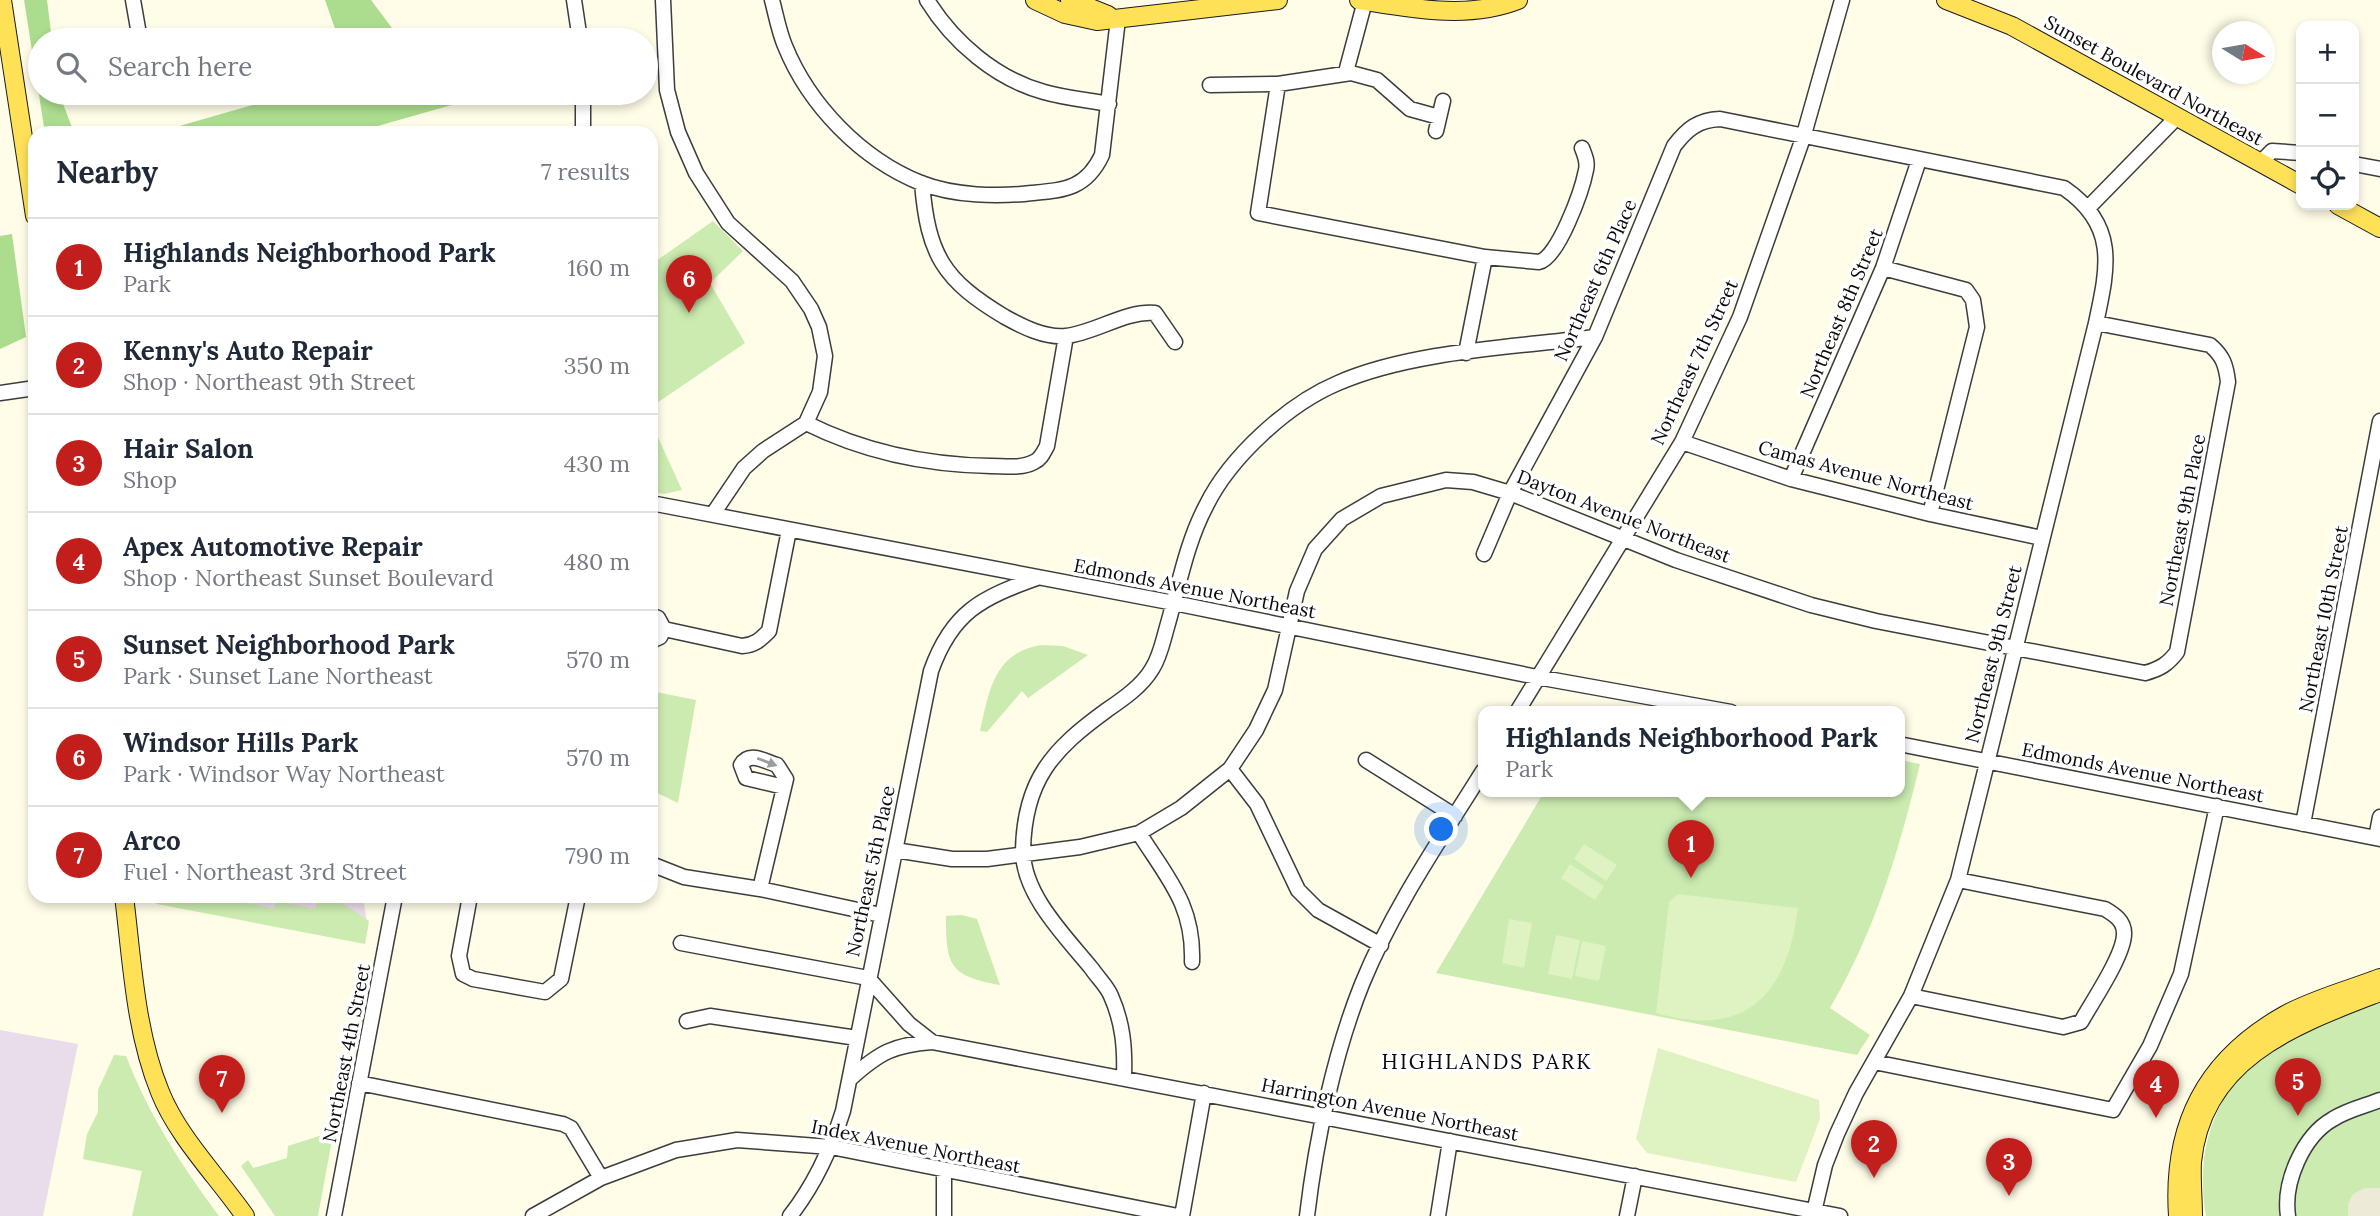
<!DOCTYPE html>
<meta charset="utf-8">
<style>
:root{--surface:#fff;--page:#f2f2f3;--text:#1f2937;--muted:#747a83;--line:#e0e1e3;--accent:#c21e1b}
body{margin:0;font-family:Lora,serif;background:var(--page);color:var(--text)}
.controls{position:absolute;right:21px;top:21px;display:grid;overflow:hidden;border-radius:14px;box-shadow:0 4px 10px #0003}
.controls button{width:63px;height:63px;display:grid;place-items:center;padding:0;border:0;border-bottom:2px solid var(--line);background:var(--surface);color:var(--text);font:35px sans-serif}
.compass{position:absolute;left:2212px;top:21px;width:63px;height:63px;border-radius:50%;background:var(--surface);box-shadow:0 4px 10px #0003;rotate:101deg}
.you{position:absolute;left:1442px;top:830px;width:24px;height:24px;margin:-18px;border:5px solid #fff;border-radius:50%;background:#1a73e8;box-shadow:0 0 0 10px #1a73e833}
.badge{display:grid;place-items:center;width:46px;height:46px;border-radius:50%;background:var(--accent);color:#fff;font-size:23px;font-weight:700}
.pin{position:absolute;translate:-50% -58px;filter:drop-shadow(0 2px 4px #0008)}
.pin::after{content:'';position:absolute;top:37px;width:24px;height:21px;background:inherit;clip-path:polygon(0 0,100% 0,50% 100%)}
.popup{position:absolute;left:1478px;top:706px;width:427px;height:91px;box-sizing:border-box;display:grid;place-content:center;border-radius:14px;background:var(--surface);filter:drop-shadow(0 2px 5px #0005);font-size:23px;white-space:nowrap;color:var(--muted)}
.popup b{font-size:26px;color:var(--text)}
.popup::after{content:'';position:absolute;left:50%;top:100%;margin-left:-14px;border:14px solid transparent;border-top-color:var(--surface)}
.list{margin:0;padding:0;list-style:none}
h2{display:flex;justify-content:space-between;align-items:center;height:91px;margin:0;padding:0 28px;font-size:30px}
h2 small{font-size:23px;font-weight:400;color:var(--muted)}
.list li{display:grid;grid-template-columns:46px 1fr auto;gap:21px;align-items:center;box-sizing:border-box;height:98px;padding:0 28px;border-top:2px solid var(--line)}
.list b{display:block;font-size:26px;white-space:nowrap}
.list p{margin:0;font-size:23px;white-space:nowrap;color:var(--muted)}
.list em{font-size:23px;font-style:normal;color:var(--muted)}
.icon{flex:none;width:38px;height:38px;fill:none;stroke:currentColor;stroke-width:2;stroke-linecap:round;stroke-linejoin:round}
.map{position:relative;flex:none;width:2380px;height:1216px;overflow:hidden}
.search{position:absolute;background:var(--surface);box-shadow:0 4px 10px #0003;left:28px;top:28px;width:630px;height:77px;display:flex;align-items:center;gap:18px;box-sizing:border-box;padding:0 24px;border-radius:38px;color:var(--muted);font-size:26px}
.panel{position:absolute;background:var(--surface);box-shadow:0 4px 10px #0003;left:28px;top:126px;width:630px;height:777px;border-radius:21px}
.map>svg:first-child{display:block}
</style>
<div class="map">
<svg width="2380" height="1216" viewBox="0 0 2380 1216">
<rect width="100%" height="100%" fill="#fffce8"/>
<!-- industrial -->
<path fill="#eaddeb" d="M193 896H363L368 930Z
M0 1030 78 1044 43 1216H0Z"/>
<!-- green -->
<path fill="#cbebb0" d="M713 221 743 251 710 283 745 343 651 407V256L656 261Z
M651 422 682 490 664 494 651 492Z
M1041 645 1063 646 1088 655 1028 698 1022 691 987 732 980 731C989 691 994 653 1041 645Z
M651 691 696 700 678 803 651 790Z
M1899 760 1920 764C1899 851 1875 931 1830 1008L1870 1035 1857 1055 1436 973 1544 792H1899Z
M149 896H220L274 909 276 901 315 909 319 896H331L369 921 365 944 157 904Z
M962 915 977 919 1000 985C949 976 946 965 946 916Z
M2380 1001V1216H2206C2193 1140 2221 1079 2285 1037 2308 1022 2353 1011 2380 1001Z
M114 1055 126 1056C150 1117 180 1163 219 1216H132L142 1171 83 1159 87 1134 98 1112V1090Z
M322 1135 331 1136 332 1140 318 1216H275L241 1166 248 1160 253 1168 287 1158 288 1146Z"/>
<!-- forest -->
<path fill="#acdd8e" d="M24 0H47L52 40H40V93H59L74 133H45Z
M325 0H371L401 40H339Z
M294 93H494L353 133H155Z
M12 234 26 337 0 349V236Z"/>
<!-- pitch -->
<path fill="#def2c2" d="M1584 844 1617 865 1606 881 1574 859Z
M1570 864 1604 886 1595 900 1561 878Z
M1678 894 1798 908C1787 995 1746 1039 1656 1013L1669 902Z
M1509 919 1532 923 1524 968 1502 963Z
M1556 935 1580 940 1572 979 1548 974Z
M1582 941 1606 946 1599 981 1575 976Z
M1658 1048 1819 1100 1820 1119 1796 1182 1647 1153 1636 1139Z"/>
<!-- plaza -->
<path fill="#eeead8" d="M2365 1188H2380V1216H2348V1204L2353 1194Z"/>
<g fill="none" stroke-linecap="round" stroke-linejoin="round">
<defs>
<path id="minor" d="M133 0 140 40
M574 0 580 40
M663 0 667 90 678 132 696 173 728 223 792 281 811 309 819 327 825 356 820 392 806 423 763 451 744 468 713 514
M772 0C776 15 779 32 785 46 809 105 861 159 921 183 954 196 998 197 1032 193 1064 190 1086 189 1102 155L1118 19
M927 0C953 42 996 79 1044 92 1065 98 1087 100 1109 104
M1346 72 1365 1
M1278 84 1258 213 1485 257 1539 262C1558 258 1582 191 1586 170 1588 162 1585 156 1582 148
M1210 85 1278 84 1351 73 1377 80 1410 109 1439 117
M1436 131 1443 101
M583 133V93
M2261 162 2272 151 2301 153
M2354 164 2380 169
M922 183C928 255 943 280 1005 317 1023 327 1045 338 1066 336 1095 333 1126 310 1155 313L1175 342
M2088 208 2178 116
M1883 268 1966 290 1973 300 1977 327 1930 514
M1466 353 1485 257
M0 393 35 388
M806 423C864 452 926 465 991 466 1004 466 1021 469 1034 462 1041 459 1043 453 1047 446L1066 336
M1682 442 1791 479 1930 514 2042 538
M1791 479 1883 268 1919 160
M651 503 1174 603 1537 677 1731 712
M1484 554 1510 493 1595 337 1674 146C1687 129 1698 120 1720 119L2064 188C2118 225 2108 267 2096 323L1958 880 1911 996 1856 1093 1837 1134 1825 1165 1813 1216
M651 615 658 618 664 629 660 637 651 641
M664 629 742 646C755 645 760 640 769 631L789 530
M1517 712 1682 442 1740 317 1803 138 1842 0
M1899 744 2380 839
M1366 760 1455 816
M1230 769 1257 804 1298 890 1318 910 1381 945
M2303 824 2380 421
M1139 833C1168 879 1194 905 1192 962
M2376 838 2380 817
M895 850 952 859H987L1080 847 1139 833 1181 808 1230 769 1256 730 1275 690 1297 591 1315 549 1342 519 1381 496 1446 480 1473 482 1510 493 1676 560 1811 605 1876 621 2145 673C2160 669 2168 664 2177 652L2228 382C2226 365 2223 356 2210 345L2096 323
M651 864 684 877 760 889 881 915
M760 889 786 779 777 765C764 761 749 751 741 765L746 778 784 787
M470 896 459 956 463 974 473 979 545 992 561 979 578 896
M681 943 868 978 909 1024 932 1042 1840 1216
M1911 996 2063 1027 2081 1022C2092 1002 2125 954 2124 933 2124 921 2115 915 2105 909L1958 880
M687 1021 710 1016 857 1038
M1874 1062 2113 1110 2150 1046 2181 974 2217 806
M1124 1077C1125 1048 1123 1023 1111 996 1107 986 1098 978 1092 969 1066 937 1023 895 1023 851 1024 780 1053 749 1107 710 1123 699 1142 686 1152 669 1160 657 1163 641 1167 627 1179 586 1186 544 1206 506 1230 457 1288 404 1338 383 1411 351 1516 347 1595 337
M851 1078C880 1052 894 1045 932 1042
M359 1083 563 1124 571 1128 601 1178
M334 1216 395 896
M533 1216 601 1178 676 1150 737 1140 831 1147 1178 1216
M790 1216C815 1184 831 1149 843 1111L931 671C952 612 981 598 1037 578
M944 1216V1170
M1182 1216 1204 1093
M1307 1216C1316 1140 1334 1054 1362 984 1393 908 1440 840 1483 771
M1438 1216 1450 1141
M1627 1216 1635 1176
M2288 1216C2283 1182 2303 1136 2333 1119 2347 1110 2365 1106 2380 1100"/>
<path id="major" d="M2 0 35 216
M1035 0 1065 14 1097 21 1278 0
M1070 0 1108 15
M1359 0C1410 8 1468 20 1518 0
M1946 0 2012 26 2301 185
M2338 205 2380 228
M124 896C132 960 135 1031 160 1092 178 1137 217 1176 245 1216
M2178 1216C2172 1126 2205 1060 2285 1015 2314 999 2349 990 2380 978
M2193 1216C2193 1198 2191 1180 2192 1162 2202 1057 2297 1024 2380 992"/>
</defs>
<!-- minor casing -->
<use href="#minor" stroke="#3d3d3d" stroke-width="17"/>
<!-- major casing -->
<use href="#major" stroke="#1b1b1b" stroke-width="20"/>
<!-- minor -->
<use href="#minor" stroke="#fff" stroke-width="14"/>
<!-- major -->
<use href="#major" stroke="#ffe158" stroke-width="18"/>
</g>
<!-- one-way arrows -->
<defs><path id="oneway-solid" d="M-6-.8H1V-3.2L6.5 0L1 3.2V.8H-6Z" transform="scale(1.75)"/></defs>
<use fill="#9d9d9d" href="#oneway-solid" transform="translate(767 762) rotate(21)"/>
<g text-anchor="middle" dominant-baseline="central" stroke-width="7" stroke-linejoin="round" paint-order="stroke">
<!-- street labels -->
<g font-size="19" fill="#0a0a0a" stroke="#fff">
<text transform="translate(2154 80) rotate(29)">Sunset Boulevard Northeast</text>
<text transform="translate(1595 280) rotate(-66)">Northeast 6th Place</text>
<text transform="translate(1841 313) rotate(-67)">Northeast 8th Street</text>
<text transform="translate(1694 362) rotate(-65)">Northeast 7th Street</text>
<text transform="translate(1866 475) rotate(15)">Camas Avenue Northeast</text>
<text transform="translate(1624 516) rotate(21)">Dayton Avenue Northeast</text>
<text transform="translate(2182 520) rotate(-79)">Northeast 9th Place</text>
<text transform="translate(1195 588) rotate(11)">Edmonds Avenue Northeast</text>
<text transform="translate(2323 619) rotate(-79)">Northeast 10th Street</text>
<text transform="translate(1993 654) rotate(-76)">Northeast 9th Street</text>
<text transform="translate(2143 772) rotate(11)">Edmonds Avenue Northeast</text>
<text transform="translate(870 871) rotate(-78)">Northeast 5th Place</text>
<text transform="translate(346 1053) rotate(-79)">Northeast 4th Street</text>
<text transform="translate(1390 1109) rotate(11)">Harrington Avenue Northeast</text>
<text transform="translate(916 1146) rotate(11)">Index Avenue Northeast</text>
</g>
<!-- neighbourhood labels -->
<g font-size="21" letter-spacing="2" fill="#0a0a0a" stroke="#fff">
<text x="1487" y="1061">HIGHLANDS PARK</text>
</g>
</g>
</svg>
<div class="controls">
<button>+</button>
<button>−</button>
<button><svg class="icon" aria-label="locate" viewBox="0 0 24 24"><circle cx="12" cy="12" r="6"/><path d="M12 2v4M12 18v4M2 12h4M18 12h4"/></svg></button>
</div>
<svg class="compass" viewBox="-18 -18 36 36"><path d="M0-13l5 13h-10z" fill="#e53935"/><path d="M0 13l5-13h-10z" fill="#747a83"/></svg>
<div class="you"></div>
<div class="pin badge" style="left:1691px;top:878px">1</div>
<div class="popup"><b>Highlands Neighborhood Park</b>Park</div>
<div class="pin badge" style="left:1874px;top:1178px">2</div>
<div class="pin badge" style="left:2009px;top:1196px">3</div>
<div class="pin badge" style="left:2156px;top:1118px">4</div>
<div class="pin badge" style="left:2298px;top:1116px">5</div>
<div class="pin badge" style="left:689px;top:313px">6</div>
<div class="pin badge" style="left:222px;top:1113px">7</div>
<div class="search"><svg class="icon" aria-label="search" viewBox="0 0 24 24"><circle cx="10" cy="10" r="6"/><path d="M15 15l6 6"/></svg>Search here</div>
<section class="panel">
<h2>Nearby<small>7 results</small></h2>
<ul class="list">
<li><span class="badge">1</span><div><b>Highlands Neighborhood Park</b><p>Park</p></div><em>160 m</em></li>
<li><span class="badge">2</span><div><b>Kenny's Auto Repair</b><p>Shop · Northeast 9th Street</p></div><em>350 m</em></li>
<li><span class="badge">3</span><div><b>Hair Salon</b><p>Shop</p></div><em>430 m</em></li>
<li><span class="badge">4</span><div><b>Apex Automotive Repair</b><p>Shop · Northeast Sunset Boulevard</p></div><em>480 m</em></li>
<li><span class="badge">5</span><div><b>Sunset Neighborhood Park</b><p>Park · Sunset Lane Northeast</p></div><em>570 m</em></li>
<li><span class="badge">6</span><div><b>Windsor Hills Park</b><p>Park · Windsor Way Northeast</p></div><em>570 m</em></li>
<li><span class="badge">7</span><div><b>Arco</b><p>Fuel · Northeast 3rd Street</p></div><em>790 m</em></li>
</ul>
</section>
</div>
